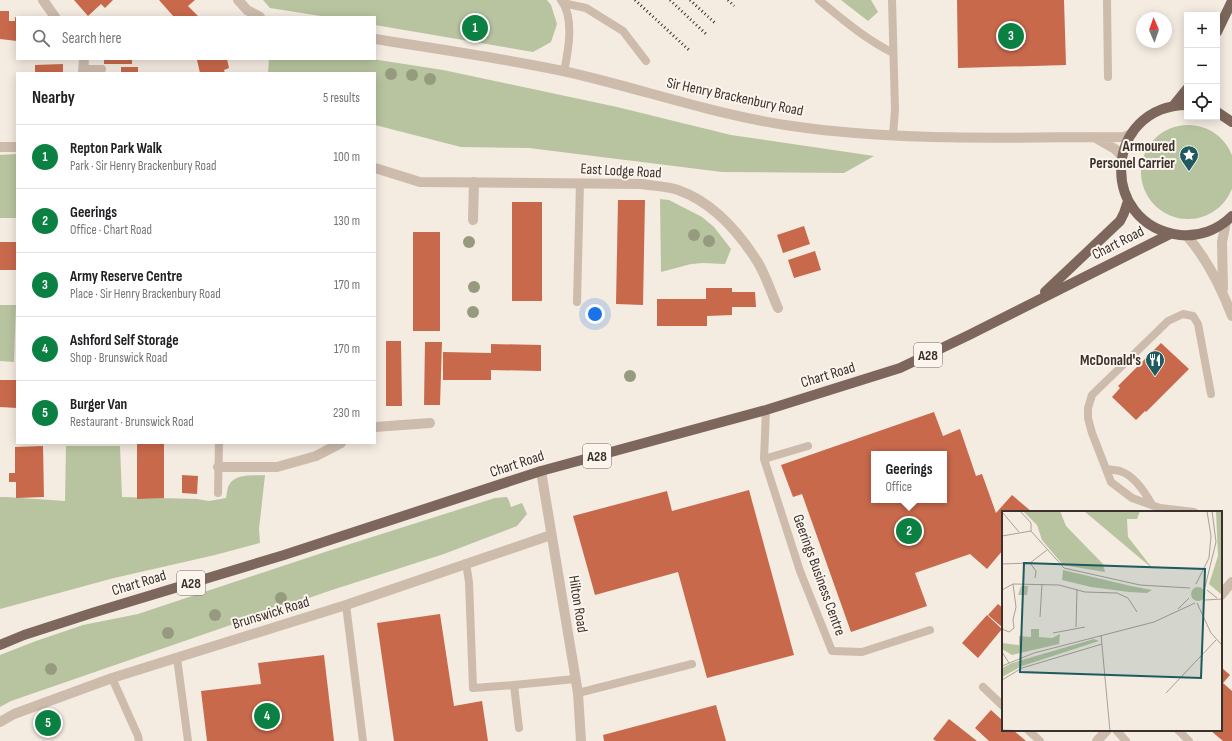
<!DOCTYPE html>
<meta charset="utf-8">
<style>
:root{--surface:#fff;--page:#f2f2f2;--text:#202124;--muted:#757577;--line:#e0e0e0;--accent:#0b8043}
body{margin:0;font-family:"Sofia Sans Condensed",sans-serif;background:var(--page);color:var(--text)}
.controls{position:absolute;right:12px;top:12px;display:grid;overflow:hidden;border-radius:0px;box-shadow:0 2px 10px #0003}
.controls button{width:36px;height:36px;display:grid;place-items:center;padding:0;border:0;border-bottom:1px solid var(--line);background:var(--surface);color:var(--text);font:20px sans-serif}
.compass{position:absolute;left:1136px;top:12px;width:36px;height:36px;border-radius:50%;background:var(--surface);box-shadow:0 2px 10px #0003;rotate:358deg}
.you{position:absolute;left:595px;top:314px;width:14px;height:14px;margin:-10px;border:3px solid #fff;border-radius:50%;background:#1a73e8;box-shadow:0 0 0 6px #1a73e833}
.badge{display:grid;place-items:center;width:26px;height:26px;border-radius:50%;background:var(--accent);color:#fff;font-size:13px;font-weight:700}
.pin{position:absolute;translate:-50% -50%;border:2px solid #fff;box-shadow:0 1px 4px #0006}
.popup{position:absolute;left:871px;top:451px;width:76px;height:52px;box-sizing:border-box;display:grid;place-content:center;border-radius:0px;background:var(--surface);filter:drop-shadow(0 1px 3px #0005);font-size:13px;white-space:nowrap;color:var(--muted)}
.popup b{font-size:15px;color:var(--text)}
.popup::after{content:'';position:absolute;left:50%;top:100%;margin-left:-8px;border:8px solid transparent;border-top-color:var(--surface)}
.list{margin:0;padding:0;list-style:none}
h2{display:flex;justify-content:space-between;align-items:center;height:52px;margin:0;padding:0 16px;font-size:17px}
h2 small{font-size:13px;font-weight:400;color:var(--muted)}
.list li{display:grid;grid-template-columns:26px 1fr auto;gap:12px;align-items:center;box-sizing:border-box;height:64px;padding:0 16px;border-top:1px solid var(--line)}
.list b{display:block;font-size:15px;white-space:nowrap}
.list p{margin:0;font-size:13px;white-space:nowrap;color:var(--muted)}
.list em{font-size:13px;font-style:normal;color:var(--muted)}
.icon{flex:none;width:22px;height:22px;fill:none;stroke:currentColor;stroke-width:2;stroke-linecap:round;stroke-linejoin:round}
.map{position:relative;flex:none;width:1232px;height:741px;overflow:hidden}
.search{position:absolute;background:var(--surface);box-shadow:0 2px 10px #0003;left:16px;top:16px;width:360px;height:44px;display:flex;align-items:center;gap:10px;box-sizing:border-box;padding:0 14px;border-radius:0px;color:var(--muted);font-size:15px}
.panel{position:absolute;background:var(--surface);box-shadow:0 2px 10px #0003;left:16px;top:72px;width:360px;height:372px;border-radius:0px}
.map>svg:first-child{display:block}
</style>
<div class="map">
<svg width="1232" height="741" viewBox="0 0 1232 741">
<rect width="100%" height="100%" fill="#f4ebe1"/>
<!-- green -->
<path fill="#b8c4a0" d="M263 0H547L551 5 557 24 551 42 533 52 375 25V17H327L270 8Z
M841 0H871L878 12 868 21Z
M269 59H372L443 70 617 107 731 135 874 156 844 173 722 172 529 148 461 147 375 125V73H268Z
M1141 172a47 47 0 1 1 94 0a47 47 0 1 1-94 0Z
M17 154V218H0V155Z
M660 199 669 200 702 217 714 227 731 249 725 264 703 263 691 264 661 272Z
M0 305H16L14 362 0 361Z
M66 446H120L122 497 197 499 209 501 226 498C227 494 227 488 229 485 235 473 255 476 265 475L259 529 260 543 215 555 114 578 0 609V497H7L65 501Z
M507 497 509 501 511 507 522 503 527 514 517 526 444 554 332 590 11 701 0 707V655L36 641 83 625 138 614 328 551 495 498Z"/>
<!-- building -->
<path fill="#c8694b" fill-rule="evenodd" d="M74 0H113L105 8 101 4 88 16Z
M159 0H195L188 6 199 17H174Z
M957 0H1064L1066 65 958 68Z
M0 11H9V21H15V17L17 18V41L0 39Z
M104 59H132V64H104Z
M200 59H227L229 68 224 70 225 73H200L197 60Z
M63 64V73H35V65Z
M121 67H138V73H121Z
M618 200H645L643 305 616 304Z
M512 202H542V301H512Z
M804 226 810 244 783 253 777 235Z
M413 232H440V331H413Z
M0 242H17V270H0Z
M815 251 821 270 794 278 788 260Z
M706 288H732V292H755L756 307H732V315L707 316V326H657V299H706Z
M386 341H401L402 406H386Z
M425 342H442L440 405H424Z
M1161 343 1189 369 1146 412 1145 411 1136 420 1112 397 1120 388 1118 386Z
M491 344 541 345V371L491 370V380H443V352L491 353Z
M0 380H17V408L0 407Z
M934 412 943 436 960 429 976 476 982 474 996 513 1012 495 1032 512H1003V550L987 569 970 554 915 573 927 606 851 632 802 494 793 497 781 465ZM874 454H944V500H874Z
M137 443H164V498L137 499Z
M43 446 44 497 16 498V482H9V473H15V447Z
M182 475 198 476 197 494 182 493Z
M749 490 794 655 707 678 678 572 595 595 573 516 667 491 672 511Z
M998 604 1003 608 1002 627 988 615Z
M440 614 454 706 482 701 488 741H394L377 623Z
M987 615 1002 629 978 658 962 643Z
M324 655 334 741H207L201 691 261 684 258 663Z
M1221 667 1230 675 1223 683 1232 691V741H1223L1210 730H1221Z
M716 705 726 741H604L603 735Z
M991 710 1003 721V730H1013L1026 741H989L975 728Z
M949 719 977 741H936L933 739Z"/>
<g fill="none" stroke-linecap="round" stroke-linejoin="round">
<!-- lane -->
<path stroke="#cdbbac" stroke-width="8" d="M561 0C575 18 568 52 564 72
M819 0C842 19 865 39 893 53
M892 0 895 110 893 135
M1107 0 1108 77
M563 3 586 8 623 31 646 61
M83 69H102
M577 302 580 183
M766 410 764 459 800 571 832 651 862 652 930 630
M764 459 808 446
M1107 469C1111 470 1116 470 1120 471 1135 476 1145 492 1152 505
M218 493 219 443
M1194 512 1160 508 1132 498 1111 482 1092 433 1088 418V408L1092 395 1168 321 1183 314 1193 316 1198 324 1211 394
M466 563 469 582 473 688 514 685 519 728
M346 605 363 741
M177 658 188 741
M112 678 138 736 139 741
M514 685 575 679
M983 687 1003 706
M578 693 692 664
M1028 730 1040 741
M1116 730 1126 741
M1178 730 1189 741"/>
<!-- street -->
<path stroke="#cdbbac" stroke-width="10" d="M43 0 55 17
M238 0 247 10 260 17
M375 39C438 49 501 58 563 71 640 88 714 115 792 126 902 142 1013 137 1124 137L1132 134
M83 73 84 59
M1094 137 1115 149 1122 156
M0 147H17
M375 168 420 182 642 184C653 186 667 186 678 190 712 202 738 231 757 261 766 275 771 293 778 308
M473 220 474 182
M1187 236C1207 259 1221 287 1232 316
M1223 289 1222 242 1226 222
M375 427 430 423
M218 467H277L316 456 341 443
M541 471 578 693 581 741
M1221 595 1232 582
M0 722 14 714 112 678 346 605 551 535
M1097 741 1107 730"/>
<!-- primary -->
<path stroke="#7d675c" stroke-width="10" d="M1217 32 1232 1
M1174 105 1187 89
M1187 105C1103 106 1098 225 1180 235 1199 237 1218 230 1232 216
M1217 112 1232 122
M1045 292 1120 221 1124 213 1128 201
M0 645 24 635 92 613 284 555 541 471 766 410 900 368 969 335 1170 234"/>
<!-- rail -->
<path stroke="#3b302b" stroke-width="3" stroke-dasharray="1 3" stroke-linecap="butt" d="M635 0 690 51
M670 0 706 34
M690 0 716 24
M728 0 734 6"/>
</g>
<!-- trees -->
<g fill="#969b7f">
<circle cx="391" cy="74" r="6"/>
<circle cx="412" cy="75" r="6"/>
<circle cx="430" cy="79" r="6"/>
<circle cx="694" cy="235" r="6"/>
<circle cx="709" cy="241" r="6"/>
<circle cx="469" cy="242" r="6"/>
<circle cx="474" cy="287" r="6"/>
<circle cx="473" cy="312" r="6"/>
<circle cx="630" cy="376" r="6"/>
<circle cx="281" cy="598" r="6"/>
<circle cx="215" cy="615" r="6"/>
<circle cx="168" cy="633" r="6"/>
<circle cx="51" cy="669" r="6"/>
</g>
<!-- icons -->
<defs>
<symbol id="sight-pin" viewBox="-11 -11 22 30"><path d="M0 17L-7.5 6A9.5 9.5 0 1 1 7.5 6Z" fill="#1f5a5e" stroke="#fbf5ee"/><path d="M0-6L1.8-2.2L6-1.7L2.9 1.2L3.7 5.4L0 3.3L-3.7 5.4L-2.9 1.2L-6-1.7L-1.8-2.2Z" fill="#fff"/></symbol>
<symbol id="restaurant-pin" viewBox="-11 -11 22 30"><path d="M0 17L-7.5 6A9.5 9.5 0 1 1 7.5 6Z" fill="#1f5a5e" stroke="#fbf5ee"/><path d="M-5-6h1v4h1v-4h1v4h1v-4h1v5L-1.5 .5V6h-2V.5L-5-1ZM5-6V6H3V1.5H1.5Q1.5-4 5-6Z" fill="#fff"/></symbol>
</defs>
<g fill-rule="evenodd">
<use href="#sight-pin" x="1178" y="144" width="22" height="30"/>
<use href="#restaurant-pin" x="1144" y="349" width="22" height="30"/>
</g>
<g text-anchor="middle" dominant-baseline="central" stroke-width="4" stroke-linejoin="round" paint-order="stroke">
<!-- shield labels -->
<g fill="#fbf5ee" stroke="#756b66" stroke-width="1">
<rect x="914" y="343" width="28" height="24" rx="3"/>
<rect x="583" y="444" width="28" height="24" rx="3"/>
<rect x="177" y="571" width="28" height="24" rx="3"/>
</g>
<g font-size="14" font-weight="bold" fill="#3b302b">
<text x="928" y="355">A28</text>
<text x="597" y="456">A28</text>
<text x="191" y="583">A28</text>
</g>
<!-- street labels -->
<g font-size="15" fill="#3b302b" stroke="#fbf5ee">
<text transform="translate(735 97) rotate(12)">Sir Henry Brackenbury Road</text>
<text transform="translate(621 171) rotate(3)">East Lodge Road</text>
<text transform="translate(1118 243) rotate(-27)">Chart Road</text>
<text transform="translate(828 375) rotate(-17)">Chart Road</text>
<text transform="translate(517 464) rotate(-18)">Chart Road</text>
<text transform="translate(819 575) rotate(70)">Geerings Business Centre</text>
<text transform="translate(139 583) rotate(-17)">Chart Road</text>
<text transform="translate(578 604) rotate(81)">Hilton Road</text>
<text transform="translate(271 613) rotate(-17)">Brunswick Road</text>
</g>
<!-- poi labels -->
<g font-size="15" font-weight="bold" fill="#3b302b" stroke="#fbf5ee" text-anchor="end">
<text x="1175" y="146">Armoured<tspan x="1175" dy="17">Personel Carrier</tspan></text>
<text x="1141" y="360">McDonald's</text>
</g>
</g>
<!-- overview -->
<g transform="translate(1002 511)">
<rect width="220" height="220" fill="#f4ebe1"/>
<path d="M21 0H58L64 15 101 53 103 61 61 54 40 29 35 14ZM82 0H138L135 8H125L126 26 151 58ZM214 0H220V84L207 73 216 45ZM61 59 129 75 150 79 145 82 127 81 89 76 60 69ZM19 75H37H26L25 84H16ZM189 83a7 7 0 1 1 14 0a7 7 0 1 1-14 0ZM29 118H37V126L50 127 58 123 57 133 10 144 0 138V132L17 134V125L29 126ZM92 128 97 130 20 155 0 166V157L10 152Z" fill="#b8c4a0"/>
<path fill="none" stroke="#aaa098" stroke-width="1" d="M18 0 29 12V20M0 1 17 21M0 25 29 20 62 57 138 74 188 77M28 52 34 60 33 67M0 53 28 52 45 39M194 73 207 47 209 25 205 0M203 76 214 31 210 0M0 79 11 73 57 74 83 81 115 82 126 87 135 101M205 79 215 87M203 89 220 88M195 92 209 122 220 134M176 98 187 87M38 106 40 73M74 116 75 78M0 118 7 121 12 117 11 109 14 96 11 73M51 122 83 116M99 124 108 220M0 141 7 152M0 155 32 142 152 111 193 92M0 169 20 157 100 133M164 182 214 129M0 219 25 220"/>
<path fill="#1f5a5e" fill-opacity="0.15" stroke="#1f5a5e" stroke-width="2" d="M22 52 203 58 199 167 18 161Z"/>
<rect width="220" height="220" fill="none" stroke="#3b302b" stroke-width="2"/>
</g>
</svg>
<div class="controls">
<button>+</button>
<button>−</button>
<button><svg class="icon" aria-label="locate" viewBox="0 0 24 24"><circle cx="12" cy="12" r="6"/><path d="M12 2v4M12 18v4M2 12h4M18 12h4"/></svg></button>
</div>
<svg class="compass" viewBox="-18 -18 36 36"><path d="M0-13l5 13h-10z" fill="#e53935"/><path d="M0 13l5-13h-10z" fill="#757577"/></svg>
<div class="you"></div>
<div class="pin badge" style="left:475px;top:28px">1</div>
<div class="pin badge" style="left:909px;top:531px">2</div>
<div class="popup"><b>Geerings</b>Office</div>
<div class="pin badge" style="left:1011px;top:36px">3</div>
<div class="pin badge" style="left:267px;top:716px">4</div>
<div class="pin badge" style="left:48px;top:723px">5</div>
<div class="search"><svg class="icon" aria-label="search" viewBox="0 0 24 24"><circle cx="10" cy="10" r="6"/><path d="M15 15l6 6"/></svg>Search here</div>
<section class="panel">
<h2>Nearby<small>5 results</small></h2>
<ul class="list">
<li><span class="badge">1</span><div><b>Repton Park Walk</b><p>Park · Sir Henry Brackenbury Road</p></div><em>100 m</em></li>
<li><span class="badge">2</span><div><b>Geerings</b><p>Office · Chart Road</p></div><em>130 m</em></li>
<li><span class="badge">3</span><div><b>Army Reserve Centre</b><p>Place · Sir Henry Brackenbury Road</p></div><em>170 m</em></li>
<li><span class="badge">4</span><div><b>Ashford Self Storage</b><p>Shop · Brunswick Road</p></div><em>170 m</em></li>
<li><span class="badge">5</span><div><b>Burger Van</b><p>Restaurant · Brunswick Road</p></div><em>230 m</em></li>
</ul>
</section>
</div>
